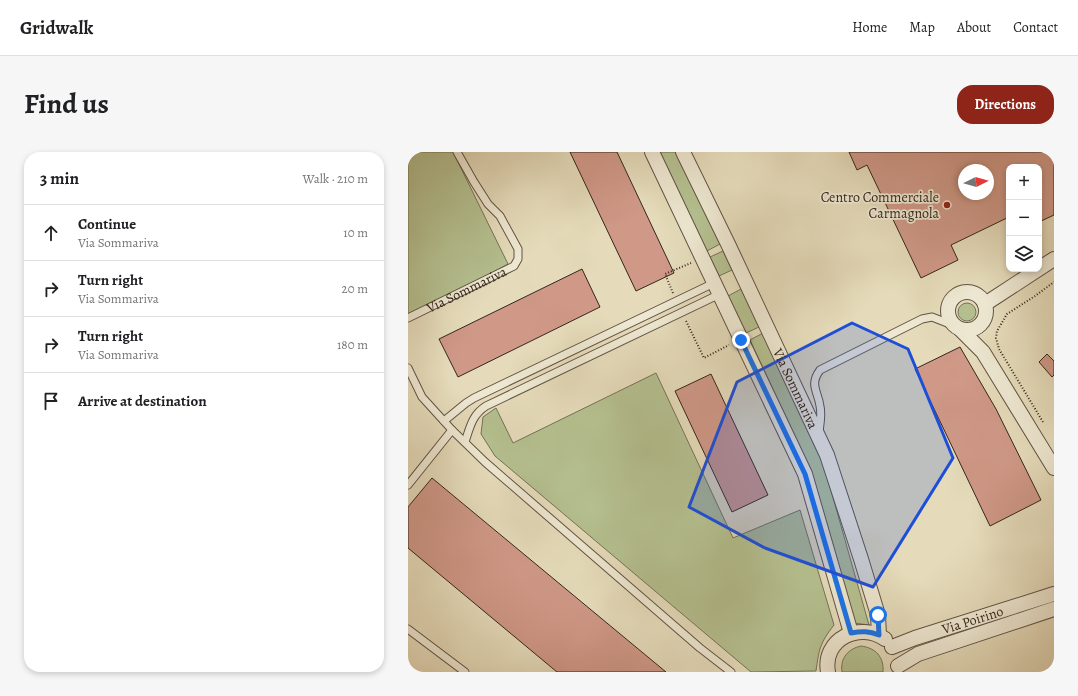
<!DOCTYPE html>
<meta charset="utf-8">
<style>
:root{--surface:#fff;--page:#f6f6f6;--text:#202124;--muted:#757577;--line:#e0e0e0;--accent:#8f2418}
body{margin:0;font-family:Alegreya,serif;background:var(--page);color:var(--text)}
.controls{position:absolute;right:12px;top:12px;display:grid;overflow:hidden;border-radius:8px;box-shadow:0 2px 6px #0003}
.controls button{width:36px;height:36px;display:grid;place-items:center;padding:0;border:0;border-bottom:1px solid var(--line);background:var(--surface);color:var(--text);font:20px sans-serif}
.compass{position:absolute;left:550px;top:12px;width:36px;height:36px;border-radius:50%;background:var(--surface);box-shadow:0 2px 6px #0003;rotate:85deg}
.stop{position:absolute;width:12px;height:12px;margin:-9px;border:3px solid #1a73e8;border-radius:50%;background:#fff}
.stop.end{background:#1a73e8;border-color:#fff;box-shadow:0 1px 4px #0008}
.list{margin:0;padding:0;list-style:none}
h2{display:flex;justify-content:space-between;align-items:center;height:52px;margin:0;padding:0 16px;font-size:17px}
h2 small{font-size:13px;font-weight:400;color:var(--muted)}
.list li{display:grid;grid-template-columns:26px 1fr auto;gap:12px;align-items:center;box-sizing:border-box;height:56px;padding:0 16px;border-top:1px solid var(--line)}
.list b{display:block;font-size:15px;white-space:nowrap}
.list p{margin:0;font-size:13px;white-space:nowrap;color:var(--muted)}
.list em{font-size:13px;font-style:normal;color:var(--muted)}
.icon{flex:none;width:22px;height:22px;fill:none;stroke:currentColor;stroke-width:2;stroke-linecap:round;stroke-linejoin:round}
.map{position:relative;flex:none;width:646px;height:520px;overflow:hidden;border-radius:16px}
header{display:flex;align-items:center;gap:24px;box-sizing:border-box;height:56px;padding:0 20px;background:var(--surface);border-bottom:1px solid var(--line)}
header strong{font-size:19px}
nav{display:flex;gap:22px;margin-inline-start:auto;font-size:14px}
.intro{display:flex;align-items:center;justify-content:space-between;box-sizing:border-box;height:96px;padding:0 24px}
h1{margin:0;font-size:28px}
.button{padding:10px 18px;border-radius:16px;background:var(--accent);color:#fff;font-size:14px;font-weight:700}
main{display:flex;gap:24px;padding:0 24px}
aside{flex:1;background:var(--surface);border-radius:16px;box-shadow:0 2px 6px #0003}
.map>svg:first-child{display:block}
</style>
<header>
<strong>Gridwalk</strong>
<nav><a>Home</a><a>Map</a><a>About</a><a>Contact</a></nav>
</header>
<div class="intro"><h1>Find us</h1><a class="button">Directions</a></div>
<main>
<aside>
<h2>3 min<small>Walk · 210 m</small></h2>
<ul class="list">
<li><svg class="icon" aria-label="ahead" viewBox="0 0 24 24"><path d="M12 20V5M6 11l6-6 6 6"/></svg><div><b>Continue</b><p>Via Sommariva</p></div><em>10 m</em></li>
<li><svg class="icon" aria-label="right" viewBox="0 0 24 24"><path d="M7 20v-9h11M14 6l5 5-5 5"/></svg><div><b>Turn right</b><p>Via Sommariva</p></div><em>20 m</em></li>
<li><svg class="icon" aria-label="right" viewBox="0 0 24 24"><path d="M7 20v-9h11M14 6l5 5-5 5"/></svg><div><b>Turn right</b><p>Via Sommariva</p></div><em>180 m</em></li>
<li><svg class="icon" aria-label="arrive" viewBox="0 0 24 24"><path d="M6 21V4h12l-3 4 3 4H6"/></svg><div><b>Arrive at destination</b></div></li>
</ul>
</aside>
<div class="map">
<svg width="646" height="520" viewBox="0 0 646 520">
<rect width="100%" height="100%" fill="#e5dbba"/>
<filter id="stains"><feTurbulence type="fractalNoise" baseFrequency=".005" numOctaves="4"/><feColorMatrix values="0 0 0 0 .2 0 0 0 0 .09 0 0 0 0 .02 0 0 0 .5 -.17"/></filter>
<radialGradient id="worn" r=".72"><stop offset=".6" stop-color="#630" stop-opacity="0"/><stop offset="1" stop-color="#630" stop-opacity=".3"/></radialGradient>
<!-- green -->
<path fill="#b5c090" stroke="#747356" d="M0 0H45L100 112 0 166Z
M252 0H268L312 92 299 99Z
M315 99 324 118 311 124 302 105Z
M333 137 351 175 338 181 320 144Z
M550 160a9 9 0 1 1 18 0a9 9 0 1 1-18 0Z
M355 181 415 310 461 473 446 471 398 309 342 188Z
M248 221 325 386 392 358 426 473C412 491 411 497 408 519L343 520 87 304 73 282 75 265 88 256 105 291Z
M453 494C468 496 476 505 475 520H434C432 506 440 497 453 494Z"/>
<!-- building -->
<path fill="#cf9887" stroke="#34261c" fill-rule="evenodd" d="M162 0H209L266 121 228 139Z
M441 0H646V63L631 70V15H601V65L543 93 550 108 513 126 459 13 449 18ZM556 18H580V42H556Z
M174 117 192 155 50 225 31 187Z
M552 195 588 257 633 348 582 374 507 217Z
M639 202 646 209V223L644 225 631 210Z
M303 222 360 343 324 360 267 239Z
M24 326 258 520H149L0 396V355Z"/>
<g fill="none" stroke-linecap="round" stroke-linejoin="round">
<defs>
<g id="lane">
<path id="s1" d="M0 166 106 114 110 107V97L92 64 80 52 66 30 49 0"/>
<path d="M0 216 14 245 44 278 77 310 292 496 323 520"/>
<path d="M36 269 58 251 66 246 306 131"/>
<path d="M411 280C412 272 414 262 412 254 410 239 401 233 412 218L514 167 524 165 547 174"/>
<path d="M57 290C62 275 64 263 78 254L312 142"/>
<path d="M0 333 44 278"/>
<path d="M0 477 57 520"/>
</g>
<g id="street">
<path d="M244 0 397 322 443 481"/>
<path id="s2" d="M275 0 320 92 419 303 453 407 470 463 471 483"/>
<circle cx="559" cy="159" r="19"/>
<path d="M577 152 646 107"/>
<path d="M552 177 575 200 646 316"/>
<path id="s3" d="M484 495 507 486 646 442"/>
<path d="M490 514 510 502 646 457"/>
<path d="M420 520C414 487 452 469 477 487"/>
</g>
</defs>
<!-- lane casing -->
<use href="#lane" stroke="#605344" stroke-width="9"/>
<!-- street casing -->
<use href="#street" stroke="#605344" stroke-width="16"/>
<!-- path -->
<path stroke="#34261c" stroke-width="2" stroke-dasharray="1 2" stroke-linecap="butt" d="M265 141 257 122 283 111
M278 169 296 206 321 193
M635 270 591 197 588 186 589 179 599 162 627 144 646 130"/>
<!-- lane -->
<use href="#lane" stroke="#eee8d2" stroke-width="7"/>
<!-- street -->
<use href="#street" stroke="#eee8d2" stroke-width="14"/>
</g>
<g fill="none" stroke-linecap="round" stroke-linejoin="round">
<!-- route -->
<path stroke="#1a73e8" stroke-width="5" d="M333 188 397 322 443 481C454 479 461 479 471 483L470 463"/>
</g>
<!-- marked area -->
<path fill="#1d4ed8" fill-opacity="0.2" stroke="#1d4ed8" stroke-width="3" stroke-linejoin="round" d="M444 171 500 197 545 306 465 435 357 396 281 355 329 230Z"/>
<!-- markers -->
<circle fill="#8f2418" stroke="#eee8d2" stroke-width="1.5" cx="539" cy="53" r="4"/>
<g text-anchor="middle" dominant-baseline="central" stroke-width="3.5" stroke-linejoin="round" paint-order="stroke">
<!-- poi labels -->
<g font-size="14" fill="#34261c" stroke="#eee8d2" text-anchor="end">
<text x="531" y="45">Centro Commerciale<tspan x="531" dy="16">Carmagnola</tspan></text>
</g>
<!-- street labels -->
<g font-size="14" fill="#34261c" stroke="#eee8d2">
<text stroke="none"><textPath href="#s1" startOffset="65">Via Sommariva</textPath></text>
<text stroke="none"><textPath href="#s2" startOffset="262">Via Sommariva</textPath></text>
<text stroke="none"><textPath href="#s3" startOffset="85">Via Poirino</textPath></text>
</g>
</g>
<rect width="100%" height="100%" filter="url(#stains)"/>
<rect width="100%" height="100%" fill="url(#worn)"/>
</svg>
<div class="controls">
<button>+</button>
<button>−</button>
<button><svg class="icon" aria-label="layers" viewBox="0 0 24 24"><path d="M12 4l9 5-9 5-9-5zM3 14l9 5 9-5"/></svg></button>
</div>
<svg class="compass" viewBox="-18 -18 36 36"><path d="M0-13l5 13h-10z" fill="#e53935"/><path d="M0 13l5-13h-10z" fill="#757577"/></svg>
<div class="stop" style="left:470px;top:463px"></div>
<div class="stop end" style="left:333px;top:188px"></div>
</div>
</main>
